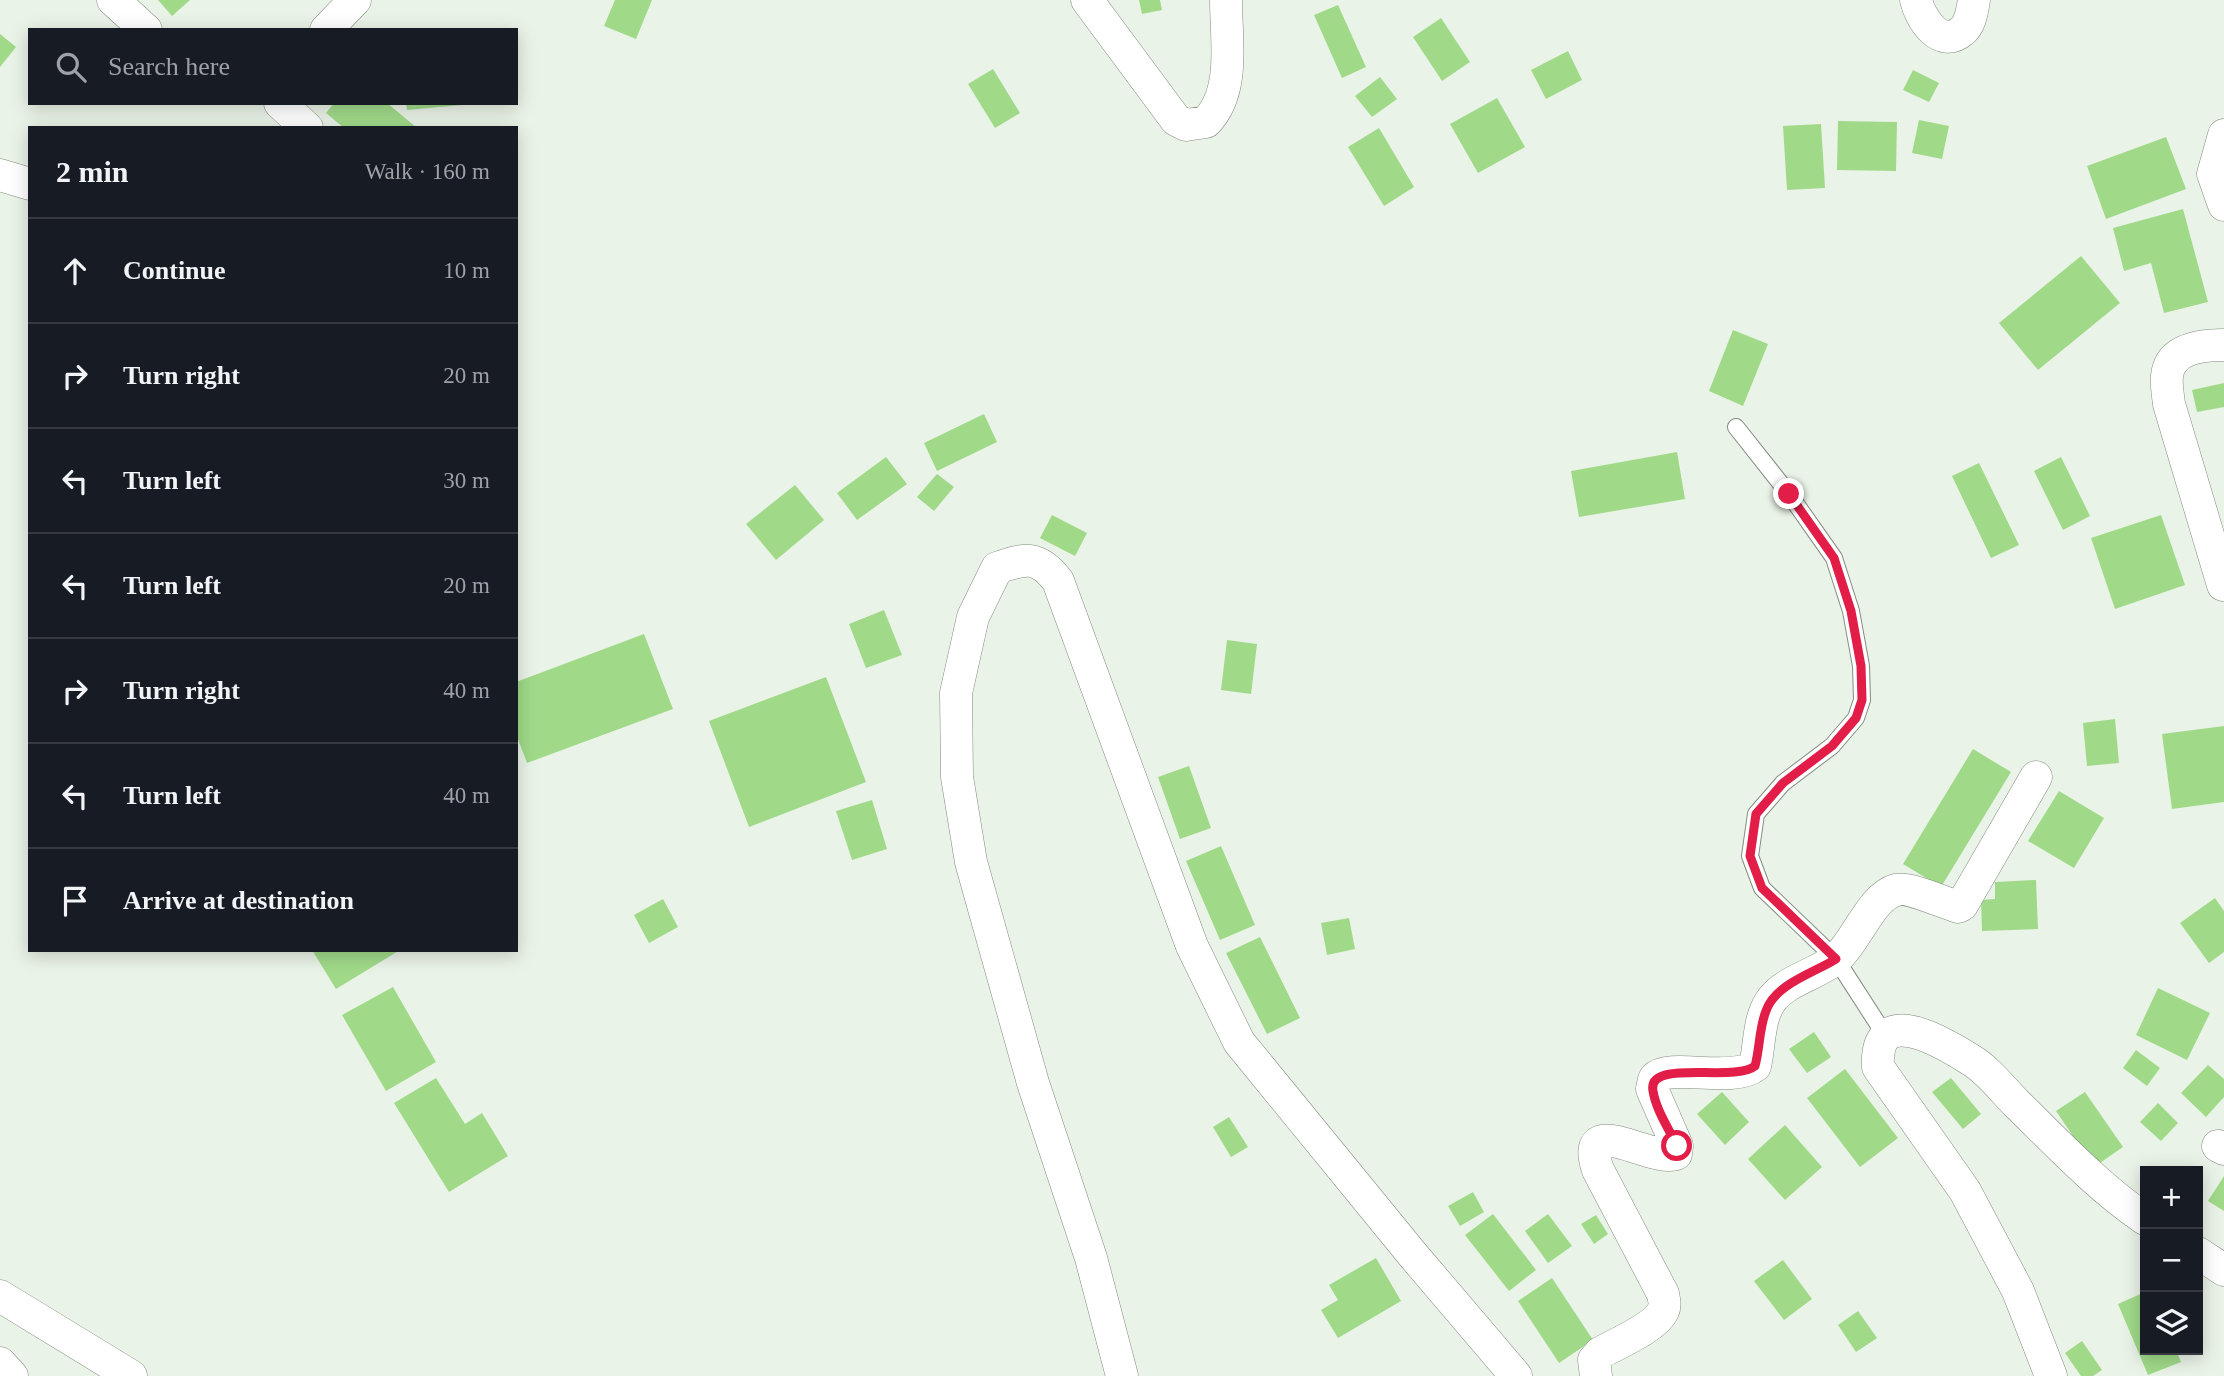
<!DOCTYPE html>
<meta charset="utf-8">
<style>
:root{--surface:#171b24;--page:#242831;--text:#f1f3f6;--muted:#9ea1a6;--line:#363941}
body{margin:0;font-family:"Times New Roman",serif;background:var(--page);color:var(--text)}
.controls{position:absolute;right:21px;bottom:21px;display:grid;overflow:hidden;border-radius:0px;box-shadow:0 4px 18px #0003}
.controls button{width:63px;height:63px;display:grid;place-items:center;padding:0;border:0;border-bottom:2px solid var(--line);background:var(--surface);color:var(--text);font:35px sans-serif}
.stop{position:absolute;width:21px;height:21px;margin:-16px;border:5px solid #e11d48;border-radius:50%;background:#fff}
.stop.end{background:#e11d48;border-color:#fff;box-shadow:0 2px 7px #0008}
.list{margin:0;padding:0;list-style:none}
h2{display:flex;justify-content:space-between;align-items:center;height:91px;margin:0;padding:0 28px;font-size:30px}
h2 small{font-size:23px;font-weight:400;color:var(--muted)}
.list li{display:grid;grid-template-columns:46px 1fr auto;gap:21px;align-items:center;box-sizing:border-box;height:105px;padding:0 28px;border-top:2px solid var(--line)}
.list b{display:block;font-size:26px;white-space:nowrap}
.list em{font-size:23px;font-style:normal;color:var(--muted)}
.icon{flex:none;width:38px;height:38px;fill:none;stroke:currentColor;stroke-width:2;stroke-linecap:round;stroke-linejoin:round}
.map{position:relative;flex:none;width:2224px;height:1376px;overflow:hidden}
.search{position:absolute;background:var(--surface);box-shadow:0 4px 18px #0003;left:28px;top:28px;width:490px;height:77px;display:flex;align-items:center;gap:18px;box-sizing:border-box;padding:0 24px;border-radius:0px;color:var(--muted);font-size:26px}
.panel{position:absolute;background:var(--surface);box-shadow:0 4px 18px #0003;left:28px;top:126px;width:490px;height:826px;border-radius:0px}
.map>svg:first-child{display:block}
</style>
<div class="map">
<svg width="2224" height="1376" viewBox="0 0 2224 1376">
<rect width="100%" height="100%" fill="#eaf3e7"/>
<!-- building -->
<path fill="#a0da89" d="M158 0H190L172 16Z
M615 0H652L636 39 604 26Z
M1139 0H1160L1162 10 1142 14Z
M1338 5 1366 67 1342 78 1314 15Z
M1441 18 1470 62 1442 81 1413 37Z
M0 34 16 47 0 67Z
M1568 51 1582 80 1546 99 1531 70Z
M993 69 1020 113 995 128 968 84Z
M1913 70 1939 83 1929 102 1903 90Z
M1380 77 1397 99 1372 117 1355 96Z
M1497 98 1525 147 1478 173 1450 124Z
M334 103H387L417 128H344L326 113Z
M406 103H462V105L407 110Z
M1919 120 1949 126 1942 159 1912 153Z
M1838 121 1897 122 1896 171 1837 170Z
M1821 124 1825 188 1787 190 1783 126Z
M1379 128 1414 187 1384 206 1348 147Z
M2166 137 2186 189 2106 219 2087 166Z
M2183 209 2208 302 2164 313 2151 263 2124 271 2113 228Z
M2081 256 2120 303 2038 370 1999 323Z
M1733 330 1768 344 1743 406 1709 391Z
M2224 383V407L2197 412 2192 390Z
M984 414 997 442 937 471 924 443Z
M1677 452 1685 499 1579 517 1571 471Z
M886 457 907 484 857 520 837 493Z
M2061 457 2090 516 2063 530 2034 471Z
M1979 463 2019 545 1991 558 1952 476Z
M937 474 954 487 934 511 917 497Z
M795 485 824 520 776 560 746 524Z
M1052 515 1087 533 1075 556 1040 538Z
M2161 515 2185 585 2115 609 2091 538Z
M884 610 902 655 866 668 849 624Z
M644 634 673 709 527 763 516 734V682Z
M1227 640 1257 644 1251 694 1221 690Z
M826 677 866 782 749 827 709 721Z
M2115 719 2119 763 2087 766 2083 723Z
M2224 726V802L2172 809 2162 734Z
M1973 749 2011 772 1941 887 1903 864Z
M1189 766 1211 828 1180 839 1158 777Z
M2059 791 2104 818 2074 868 2028 841Z
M872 800 887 849 852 860 836 811Z
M1221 846 1255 925 1220 940 1186 861Z
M2036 880 2038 929 1982 931 1981 900 1995 899V882Z
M2215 898 2224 911V952L2209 963 2180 923Z
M663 899 678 927 649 943 634 915Z
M1349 918 1355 949 1327 955 1321 923Z
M1260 937 1300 1018 1267 1034 1226 953Z
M312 950H400L336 989Z
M393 987 436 1062 386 1091 342 1015Z
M2158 988 2210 1013 2187 1060 2136 1035Z
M1814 1032 1831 1057 1807 1073 1789 1049Z
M2136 1050 2160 1068 2147 1086 2123 1068Z
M2208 1065 2224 1079V1097L2206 1117 2181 1093Z
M1845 1069 1898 1138 1860 1167 1807 1098Z
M436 1078 465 1124 482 1113 508 1156 449 1192 394 1103Z
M1951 1078 1981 1114 1963 1129 1932 1092Z
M1722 1092 1749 1122 1725 1145 1697 1114Z
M2085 1092 2123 1147 2094 1167 2056 1111Z
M2158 1103 2178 1123 2161 1141 2140 1122Z
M1229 1117 1248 1147 1231 1157 1213 1127Z
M1785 1125 1822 1167 1785 1200 1748 1159Z
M2224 1176V1211L2208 1201Z
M1473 1192 1484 1212 1460 1226 1448 1206Z
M1493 1214 1536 1270 1509 1291 1465 1235Z
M1548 1214 1572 1246 1548 1263 1525 1231Z
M1596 1215 1608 1234 1594 1244 1581 1224Z
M1376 1258 1401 1301 1338 1338 1321 1310 1338 1300 1329 1285Z
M1783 1260 1812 1299 1784 1320 1754 1281Z
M1552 1278 1593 1340 1559 1363 1518 1301Z
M2145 1292V1350H2176L2181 1362 2148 1375 2118 1304Z
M1858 1311 1877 1338 1856 1352 1838 1325Z
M2082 1341 2102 1370 2093 1376H2081L2065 1353Z"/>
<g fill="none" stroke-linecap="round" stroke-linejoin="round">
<defs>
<path id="service" d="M1736 427 1789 494 1834 558 1851 611 1861 666 1862 700 1856 718 1832 746 1783 783 1756 814 1750 856 1762 888 1836 959 1885 1035"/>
<path id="minor" d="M113 0 146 30
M1087 0 1176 120 1186 125 1206 122C1236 92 1226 39 1226 0
M1916 0C1920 18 1940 50 1962 31 1971 24 1972 10 1974 0
M326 30 355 0
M280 103 307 128
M2224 135 2213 174 2224 205
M0 175 30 184
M2223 585 2169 404C2168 395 2166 385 2167 376 2170 348 2201 345 2224 345
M2218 1146 2224 1149
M2198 1253 2224 1270
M0 1296 131 1376
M0 1363 12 1376
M1122 1376 1091 1258 1033 1083 971 862 957 777 956 693 973 617 997 568C1026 558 1038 555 1058 581L1192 946 1239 1042 1413 1255 1516 1376
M1596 1376 1594 1360 1600 1353C1616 1344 1656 1327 1663 1311 1666 1305 1664 1300 1663 1294L1598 1170C1577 1109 1652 1163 1676 1154L1677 1146 1652 1089C1653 1086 1653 1081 1655 1078 1668 1063 1733 1083 1755 1066 1760 1045 1758 1016 1773 998 1789 979 1818 974 1837 958 1857 940 1871 897 1896 890 1907 886 1945 903 1958 907L1962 905 2036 777
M2051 1376 2018 1291 1965 1191 1878 1067C1874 1001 1941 1041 1971 1060 1988 1070 2003 1090 2017 1104 2058 1144 2098 1187 2145 1219"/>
</defs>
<!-- service casing -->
<use href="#service" stroke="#848b81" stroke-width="18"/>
<!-- minor casing -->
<use href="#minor" stroke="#848b81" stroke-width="33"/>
<!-- service -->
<use href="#service" stroke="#fff" stroke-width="16"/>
<!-- minor -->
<use href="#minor" stroke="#fff" stroke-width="32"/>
</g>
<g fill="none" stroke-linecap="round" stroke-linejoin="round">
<!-- route -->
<path stroke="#e11d48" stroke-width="9" d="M1677 1146C1669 1129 1656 1110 1653 1091 1647 1058 1734 1083 1755 1066 1760 1048 1759 1028 1766 1011 1775 984 1814 973 1836 959L1762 888 1750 856 1756 814 1783 783 1832 746 1856 718 1862 700 1861 666 1851 611 1834 558 1789 494"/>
</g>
</svg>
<div class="controls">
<button>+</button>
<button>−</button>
<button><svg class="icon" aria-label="layers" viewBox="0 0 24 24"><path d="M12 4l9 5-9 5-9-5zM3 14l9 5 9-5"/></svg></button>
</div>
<div class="stop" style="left:1677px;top:1146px"></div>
<div class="stop end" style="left:1789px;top:494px"></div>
<div class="search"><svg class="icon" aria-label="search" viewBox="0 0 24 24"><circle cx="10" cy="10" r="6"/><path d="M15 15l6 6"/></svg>Search here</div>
<section class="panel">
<h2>2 min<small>Walk · 160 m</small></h2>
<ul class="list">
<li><svg class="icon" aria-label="ahead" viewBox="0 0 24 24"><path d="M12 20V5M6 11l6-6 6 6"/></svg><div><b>Continue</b></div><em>10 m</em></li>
<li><svg class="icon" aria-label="right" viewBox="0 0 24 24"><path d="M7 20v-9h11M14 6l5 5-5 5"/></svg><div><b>Turn right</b></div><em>20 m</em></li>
<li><svg class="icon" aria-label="left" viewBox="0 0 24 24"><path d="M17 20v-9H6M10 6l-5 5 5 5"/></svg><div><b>Turn left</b></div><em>30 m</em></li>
<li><svg class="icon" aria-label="left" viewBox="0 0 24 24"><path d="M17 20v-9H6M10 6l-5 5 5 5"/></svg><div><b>Turn left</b></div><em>20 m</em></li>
<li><svg class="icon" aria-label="right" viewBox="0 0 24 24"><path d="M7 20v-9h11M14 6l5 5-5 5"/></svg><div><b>Turn right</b></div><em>40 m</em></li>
<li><svg class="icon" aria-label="left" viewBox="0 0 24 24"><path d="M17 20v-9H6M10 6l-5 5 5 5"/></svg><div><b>Turn left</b></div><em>40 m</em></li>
<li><svg class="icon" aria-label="arrive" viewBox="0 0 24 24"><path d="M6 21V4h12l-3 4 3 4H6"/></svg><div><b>Arrive at destination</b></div></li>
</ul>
</section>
</div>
